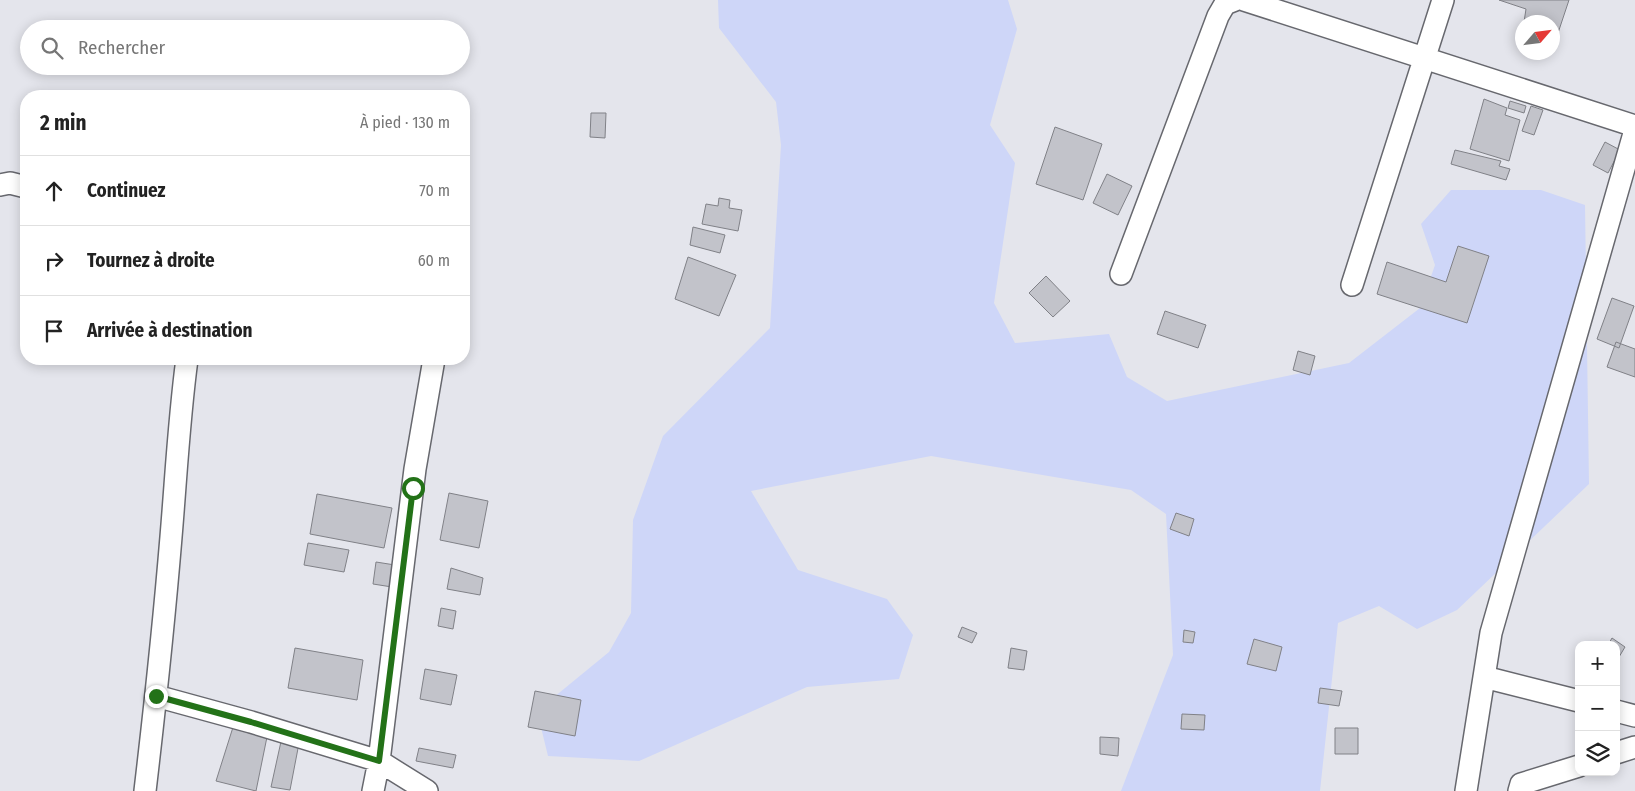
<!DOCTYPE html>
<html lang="fr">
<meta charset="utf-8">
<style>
:root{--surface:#fff;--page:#f2f2f2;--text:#222;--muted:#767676;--line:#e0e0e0}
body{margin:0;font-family:"Fira Sans Condensed",sans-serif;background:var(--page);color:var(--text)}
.controls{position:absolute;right:15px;bottom:15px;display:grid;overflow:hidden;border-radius:10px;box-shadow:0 2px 12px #0003}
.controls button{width:45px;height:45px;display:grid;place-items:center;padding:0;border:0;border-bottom:1px solid var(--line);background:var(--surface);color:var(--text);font:25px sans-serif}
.compass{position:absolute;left:1515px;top:15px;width:45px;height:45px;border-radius:50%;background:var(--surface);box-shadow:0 2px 12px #0003;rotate:62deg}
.stop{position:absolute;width:15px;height:15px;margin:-11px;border:4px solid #237218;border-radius:50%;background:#fff}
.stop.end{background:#237218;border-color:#fff;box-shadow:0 1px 5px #0008}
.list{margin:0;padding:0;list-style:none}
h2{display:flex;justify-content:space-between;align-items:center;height:65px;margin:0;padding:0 20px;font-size:21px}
h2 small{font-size:16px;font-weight:400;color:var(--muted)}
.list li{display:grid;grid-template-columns:32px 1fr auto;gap:15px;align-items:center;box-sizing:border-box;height:70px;padding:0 20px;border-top:1px solid var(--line)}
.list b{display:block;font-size:19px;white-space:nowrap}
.list em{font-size:16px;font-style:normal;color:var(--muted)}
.icon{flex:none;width:28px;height:28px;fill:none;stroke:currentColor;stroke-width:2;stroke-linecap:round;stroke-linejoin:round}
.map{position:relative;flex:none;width:1635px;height:791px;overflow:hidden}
.search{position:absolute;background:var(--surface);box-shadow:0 2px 12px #0003;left:20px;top:20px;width:450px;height:55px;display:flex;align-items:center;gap:12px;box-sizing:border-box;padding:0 18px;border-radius:28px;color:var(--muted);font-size:19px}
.panel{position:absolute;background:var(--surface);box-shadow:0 2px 12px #0003;left:20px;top:90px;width:450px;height:275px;border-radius:20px}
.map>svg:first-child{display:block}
</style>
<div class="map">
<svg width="1635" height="791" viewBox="0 0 1635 791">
<rect width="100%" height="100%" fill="#e4e5ec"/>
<!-- green -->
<path fill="#ced6f8" d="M718 0H1008L1017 29 990 125 1015 163 994 303 1015 343 1109 334 1127 377 1167 401 1349 363 1420 308 1435 265 1421 224 1451 190H1541L1585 205 1589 484 1457 610 1417 629 1379 606 1338 623 1320 791H1121L1173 655 1166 514 1131 490 931 456 751 491 798 570 887 599 913 635 899 679 807 687 639 761 548 756 537 711 609 652 631 613 633 520 663 436 770 328 781 145 776 102 719 28Z"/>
<!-- building -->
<path fill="#c2c3ca" stroke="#808187" d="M1499 0H1569L1557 36 1552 34V22H1524L1526 9Z
M1484 99 1507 108 1505 115 1520 120 1509 161 1470 149Z
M1510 101 1526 106 1524 113 1508 108Z
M1531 106 1543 110 1534 135 1522 131Z
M591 113H606L605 138 590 137Z
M1055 127 1102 144 1083 200 1036 184Z
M1605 142 1620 150 1608 173 1593 165Z
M1455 150 1501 161 1499 166 1510 169 1506 180 1451 164Z
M1107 174 1132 186 1118 215 1093 203Z
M719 198 730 200 729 208 742 210 738 231 702 224 706 204 718 206Z
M693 227 725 235 720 253 690 245Z
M1458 246 1489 256 1467 323 1377 294 1387 262 1446 282Z
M688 257 736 275 719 316 675 299Z
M1046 276 1070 301 1053 317 1029 293Z
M1612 298 1634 306 1619 348 1597 339Z
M1165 311 1206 325 1198 348 1157 334Z
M1616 342 1635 349V377L1607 367Z
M1298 351 1315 356 1310 375 1293 370Z
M449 493 488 501 479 548 440 540Z
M317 494 392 508 384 548 310 534Z
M1176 513 1194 519 1189 536 1170 529Z
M308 543 349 550 344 572 304 565Z
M376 562 395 565 392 587 373 584Z
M451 568 483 578 480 595 447 589Z
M441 608 456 611 453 629 438 626Z
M962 627 977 633 972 643 958 637Z
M1184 630 1195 632 1193 643 1183 642Z
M1612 638 1625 647 1616 662V645H1608Z
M1254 639 1282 647 1276 671 1247 664Z
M295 648 363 660 357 700 288 688Z
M1011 648 1027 651 1024 670 1008 668Z
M425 669 457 675 451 705 420 699Z
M1320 688 1342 691 1339 706 1318 703Z
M535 691 581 700 575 736 528 727Z
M1182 714 1205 715 1204 730 1181 729Z
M234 724 268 732 256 791 216 781Z
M1335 728H1358V754H1335Z
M282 737 300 738 290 790 271 787Z
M1100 737 1119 738 1118 756 1100 754Z
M419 748 456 755 453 768 416 761Z"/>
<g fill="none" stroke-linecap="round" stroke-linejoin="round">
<defs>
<path id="street" d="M1244 0 1635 126
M0 185 10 183 26 187
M1121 274 1218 16 1225 4 1235 0
M1352 285 1443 0
M1484 677 1579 701
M156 696 251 722 379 761 427 791
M1616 711 1635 716
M1616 753 1635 747
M145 791C155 706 164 622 171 537 176 478 179 418 187 359
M373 791 379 761 415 469 434 359
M1466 791 1491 633 1635 130
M1519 791 1521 784 1579 766"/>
</defs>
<!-- street casing -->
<use href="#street" stroke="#67686e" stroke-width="24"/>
<!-- street -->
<use href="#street" stroke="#fff" stroke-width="21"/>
</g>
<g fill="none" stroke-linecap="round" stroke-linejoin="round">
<!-- route -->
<path stroke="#237218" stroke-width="6" d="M156 696 251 722 379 761 413 488"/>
</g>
</svg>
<div class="controls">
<button>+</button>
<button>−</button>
<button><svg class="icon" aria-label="layers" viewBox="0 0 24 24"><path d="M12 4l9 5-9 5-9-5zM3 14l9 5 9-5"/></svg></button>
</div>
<svg class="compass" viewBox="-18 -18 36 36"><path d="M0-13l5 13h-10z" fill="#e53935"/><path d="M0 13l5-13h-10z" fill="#767676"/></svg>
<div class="stop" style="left:413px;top:488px"></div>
<div class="stop end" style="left:156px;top:696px"></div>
<div class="search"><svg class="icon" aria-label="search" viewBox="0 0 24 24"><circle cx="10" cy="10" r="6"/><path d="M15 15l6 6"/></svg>Rechercher</div>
<section class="panel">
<h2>2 min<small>À pied · 130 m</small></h2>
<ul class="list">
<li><svg class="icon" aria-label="ahead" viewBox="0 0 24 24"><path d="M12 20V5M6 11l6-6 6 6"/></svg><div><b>Continuez</b></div><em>70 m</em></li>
<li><svg class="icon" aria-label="right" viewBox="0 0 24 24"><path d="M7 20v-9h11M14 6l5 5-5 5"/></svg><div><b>Tournez à droite</b></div><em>60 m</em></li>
<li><svg class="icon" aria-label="arrive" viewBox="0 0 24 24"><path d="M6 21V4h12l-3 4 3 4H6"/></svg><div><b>Arrivée à destination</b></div></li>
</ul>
</section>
</div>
